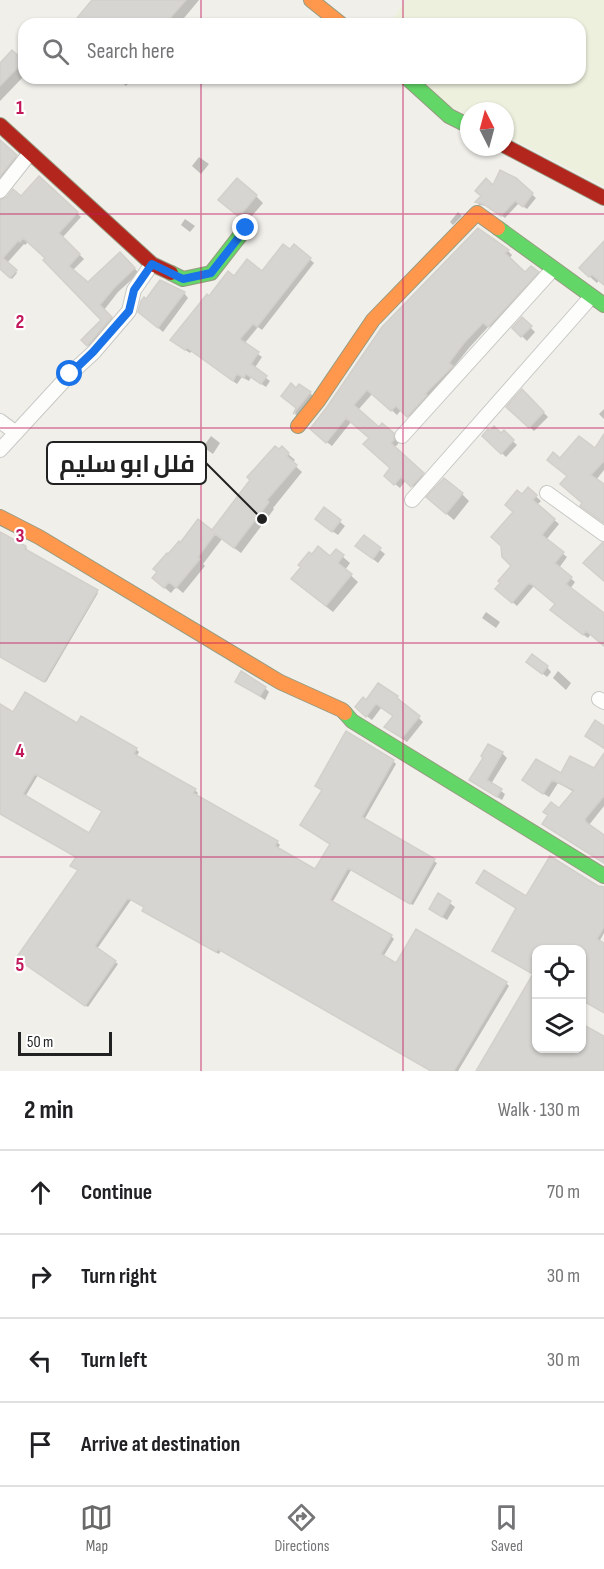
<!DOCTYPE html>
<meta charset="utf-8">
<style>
:root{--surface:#fff;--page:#f2f2f2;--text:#202124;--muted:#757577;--line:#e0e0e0;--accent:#696967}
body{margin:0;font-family:"Sofia Sans Condensed",Cairo,sans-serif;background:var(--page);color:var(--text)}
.controls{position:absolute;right:18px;bottom:18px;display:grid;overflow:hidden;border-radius:12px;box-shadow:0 2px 4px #0004}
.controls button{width:54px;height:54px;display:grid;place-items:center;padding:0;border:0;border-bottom:2px solid var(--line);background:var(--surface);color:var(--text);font:30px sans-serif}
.compass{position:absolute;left:460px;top:102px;width:54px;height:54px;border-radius:50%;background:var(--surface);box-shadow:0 2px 4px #0004;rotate:354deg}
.scale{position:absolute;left:18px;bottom:15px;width:94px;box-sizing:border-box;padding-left:6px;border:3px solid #212121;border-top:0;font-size:16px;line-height:21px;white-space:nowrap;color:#212121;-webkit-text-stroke:4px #fff;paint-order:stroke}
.stop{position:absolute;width:18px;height:18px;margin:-14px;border:4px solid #1a73e8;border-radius:50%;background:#fff}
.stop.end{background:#1a73e8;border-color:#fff;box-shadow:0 2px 6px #0008}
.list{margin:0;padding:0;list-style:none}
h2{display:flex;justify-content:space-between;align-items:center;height:78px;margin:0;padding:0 24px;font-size:26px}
h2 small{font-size:20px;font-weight:400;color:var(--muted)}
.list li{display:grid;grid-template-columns:39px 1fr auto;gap:18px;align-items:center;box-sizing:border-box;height:84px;padding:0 24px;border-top:2px solid var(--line)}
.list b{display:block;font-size:22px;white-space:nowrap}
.list em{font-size:20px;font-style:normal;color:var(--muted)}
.icon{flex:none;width:33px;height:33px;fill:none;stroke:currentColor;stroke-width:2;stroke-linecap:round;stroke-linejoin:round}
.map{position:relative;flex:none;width:604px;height:1071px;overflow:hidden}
.search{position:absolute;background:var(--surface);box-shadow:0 2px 4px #0004;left:18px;right:18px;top:18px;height:66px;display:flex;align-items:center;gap:15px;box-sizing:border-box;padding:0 21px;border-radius:18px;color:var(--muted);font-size:22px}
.sheet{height:414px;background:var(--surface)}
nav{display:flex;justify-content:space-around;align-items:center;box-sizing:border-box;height:84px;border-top:2px solid var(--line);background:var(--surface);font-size:16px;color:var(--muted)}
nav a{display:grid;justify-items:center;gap:3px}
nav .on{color:var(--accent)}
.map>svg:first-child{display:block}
</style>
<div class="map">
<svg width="604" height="1071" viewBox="0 0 604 1071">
<rect width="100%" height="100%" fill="#f0efea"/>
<!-- farmland -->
<path fill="#edf0dd" d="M406 0H604V186L505 135V111H469V116L451 107 417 78H580V24H389Z"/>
<!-- shadow -->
<path fill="#0003" fill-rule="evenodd" d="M94 0H199L179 24H74Z
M12 53 24 64V76L0 101V73Z
M117 78H133L126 86Z
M0 142 20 161 0 186Z
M199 157 209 164 201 174 192 166Z
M39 178 81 217 62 238 84 259 72 271 88 284 120 254 139 273 118 292 104 310 116 322 92 349 83 340 103 320 47 258 28 242 25 245 24 244 7 263 17 273 12 279 2 268 0 200 21 198Z
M515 179 536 198 527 209 519 203 505 218 488 206 479 205 477 202Z
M256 196 263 203 246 223 227 207Z
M458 212 462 216 453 225 450 222Z
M185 219 195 226 190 232 181 225Z
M604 243V284L599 280 597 283 588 275Z
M294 246 314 263 262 330 258 327 244 344 262 357 254 369 270 381 266 387 251 377 249 381 242 377 237 384 192 351 190 353 176 344 210 298 234 278 262 273Z
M508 251 512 255 509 259 525 274 538 273 542 277 494 330 489 326 469 348 453 368 456 372 413 420 401 410 397 415 373 393 358 410 379 429 393 434 398 439V444L394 448 427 479 417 490 406 480 400 488 390 480 392 468 371 438 351 422 332 446 316 434 383 328Z
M184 293 188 298 163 332 145 316 147 302Z
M522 319 535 332 527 341 514 328Z
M297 390 310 393 313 396 297 416 295 414 297 408Z
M522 391 548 417 534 431 508 407Z
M604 409V419L599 414Z
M504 433 517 445 506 457 484 436 501 435Z
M211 436 220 443 213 454 203 447Z
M604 437V470L596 480 604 486V523L584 503 560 460 595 450Z
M288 454 295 460 292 463 302 472 273 508 274 509 241 553 222 539 203 564 205 566 183 593 176 587 171 593 160 584Z
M528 489 541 501 537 505 559 524 546 540 567 557 559 568 575 582 570 589 604 615V645L591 634 588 638 556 615 557 604 537 587H533L517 606 502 593 513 566 515 513 522 496Z
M462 494 469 501 454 520 435 504Z
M324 509 345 526 338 535 321 523Z
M0 534 26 547 27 549 26 552 98 593 46 682 0 656Z
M364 537 385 554 378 563 362 550Z
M336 551 350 563 345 570 358 582 333 612 300 586 303 567 330 558Z
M486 612 500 622 496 628 482 618Z
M533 666 547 667 551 672 547 677Z
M558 671 571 683 566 690 553 678Z
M237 681 265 688 269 692 265 700Z
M397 697 423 722 407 742 386 727 394 717 381 708 372 720 361 712 367 702Z
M0 705 14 714 78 725 81 719 136 749 139 752 136 757 195 790 198 793 196 796 277 842 280 845 277 849 316 871 331 845 304 827 393 761 396 764 364 820 437 863 413 905 351 870 332 903 391 936 394 939 383 957 397 965 506 983 509 986 458 1071H432L221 950 219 954 147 914 146 908 131 900 97 949 118 964 88 1007 21 960 79 871 75 868 77 857 0 814ZM38 775 103 812 89 836 25 797Z
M604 727V749L587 736Z
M502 753 507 758 491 784 505 794 502 800 471 780Z
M595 770 604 771V806L589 825 604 837V863L544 824 574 792 558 783 549 797 528 784 561 775Z
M598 887 604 889V933L599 942 604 945V1013L582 1001V950H536V976L494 951 526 898Z
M439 895 455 907 447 920 430 909Z"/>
<!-- building -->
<path fill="#d7d5d1" stroke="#d3d0cb" stroke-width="1.5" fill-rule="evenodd" d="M92 0H186L165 24H72Z
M12 50 24 61 0 86V63Z
M0 140 17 155 0 176Z
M500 170 516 178 533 193 523 207 515 201 501 216 483 204 475 202 481 196 475 191 486 178 493 185Z
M39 176 78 212 59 233 80 254 69 266 88 282 120 252 135 268 114 288 100 305 112 317 87 346 81 340 101 320 43 260 45 258 23 238 20 242 18 241 3 258 17 270 10 278 0 269V200L7 197 13 189 21 196Z
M237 178 257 195 239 217 218 200Z
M478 228 509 250 505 253 525 272 531 266 539 272 488 327 483 323 464 343 449 363 453 366 425 394 427 395 407 417 396 406 391 411 367 390 354 405 379 427 382 423 394 433V440L391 443 424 473 411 487 401 477 394 485 384 476 390 468 363 444 369 438 346 418 326 443 310 429 327 407 382 327Z
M604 241V285L592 275 589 277 579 268Z
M283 244 290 249 294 244 311 258 257 327 253 324 240 339 259 352 251 364 267 376 261 384 246 374 244 378 237 374 233 381 187 348 185 350 170 340 207 294 209 296 228 271 234 276 247 259 262 271Z
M160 280 185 292 158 328 138 312 141 301 144 297 146 299Z
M522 317 532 326 521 337 512 328Z
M291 383 296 388 299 384 311 392 293 414 296 408 281 396Z
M522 389 544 412 529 428 506 407Z
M494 426 501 433 504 430 514 440 501 454 482 436 488 429 490 431Z
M604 434V461L591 475 604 484V523L580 506 582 503 560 484 567 476 547 460 553 452 560 458 579 436 595 448Z
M275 446 279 449 282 446 289 453 287 456 297 465 267 500 269 502 234 548 215 534 198 557 200 559 176 588 169 582 164 588 152 578 157 572 153 569 167 553 168 554 179 541 180 543 198 519 212 530 250 480 247 477Z
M444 478 463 493 446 514 426 497Z
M528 487 537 495 533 500 555 519 542 535 564 552 555 563 572 577 566 584 604 613V646L586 631 583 635 550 610 555 604 531 584H528L512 603 495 589 500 583 498 581 511 566 502 557 501 546 491 537 513 512 505 505 517 490 522 494Z
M324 507 341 520 332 532 315 519Z
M0 532 26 546 25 549 98 590 44 682 0 657Z
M364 535 381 548 373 559 355 546Z
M602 543H604V581L583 563Z
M318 546 330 556 336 549 344 555 338 563 352 574 326 606 291 579 301 567 298 565 309 552 312 554Z
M532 654 548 666 542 674 526 662Z
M241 671 266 687 260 696 235 682Z
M378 683 398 696 397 698 420 716 402 738 384 727 393 716 376 704 366 717 355 707 363 697 366 700Z
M25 692 77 723 81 716 137 748 134 754 196 789 193 793 278 841 275 846 315 869 330 844 300 825 322 790 315 786 346 731 394 760 362 817 435 859 410 904 348 868 330 900 392 935 381 954 396 963 416 929 507 982 454 1071H431L218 949 216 952 142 911 144 907 128 898 95 946 116 961 85 1006 16 958 78 870 70 866 76 857 0 814V704L13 712ZM35 774 102 811 89 833 23 794Z
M595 720 604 726V748L585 736Z
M488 744 503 752 487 780 502 789 497 797 469 780 483 758 481 756Z
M604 753V796L585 819 586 822 604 835V863L542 824 548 815 543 812 551 802 559 808 574 790 552 780 543 794 522 780 536 759 561 773 570 756 594 768Z
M550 856 598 886 604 887V927L597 939 604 943V1013L582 1000V950H537V1048H582V1024L604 1036V1071H476L533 974 492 951 516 908 476 883 484 870 526 896Z
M438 893 451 901 442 917 429 909Z"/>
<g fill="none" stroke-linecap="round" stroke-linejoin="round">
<defs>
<path id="street" d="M0 191 30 153
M0 421 16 433
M402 436 553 269
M0 450 70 374 94 352 129 311 134 290 152 264
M547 493 604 534
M412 500 591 297
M599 699 604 702"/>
<path id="fast" d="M407 78 449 116 469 126
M498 228 604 305
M171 273 183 279 211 273 246 228
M345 713 352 721 604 876"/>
<path id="slow" d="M311 0 341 24
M298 426 318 401 373 320 477 213 498 228
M0 517 39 537 280 682 342 710 345 713"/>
<path id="jam" d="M0 125 152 264 171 273
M505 146 604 198"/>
</defs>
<!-- street casing -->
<use href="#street" stroke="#c8c8c6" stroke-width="16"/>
<!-- fast casing -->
<use href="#fast" stroke="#969b80" stroke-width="16"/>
<!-- slow casing -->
<use href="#slow" stroke="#969b80" stroke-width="16"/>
<!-- jam casing -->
<use href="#jam" stroke="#969b80" stroke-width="16"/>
<!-- street -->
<use href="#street" stroke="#fdfdfc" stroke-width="14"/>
<!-- fast -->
<use href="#fast" stroke="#63d668" stroke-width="14"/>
<!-- slow -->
<use href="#slow" stroke="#ff974d" stroke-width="14"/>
<!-- jam -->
<use href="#jam" stroke="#b3261e" stroke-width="14"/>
</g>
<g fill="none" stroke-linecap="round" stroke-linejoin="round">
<!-- route -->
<path stroke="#1a73e8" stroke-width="8" d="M70 374 93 352 129 311 134 290 152 264 183 279 211 273 246 228"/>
</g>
<!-- grid -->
<path fill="none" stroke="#c2185b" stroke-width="1.5" stroke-opacity="0.55" d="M201 0V24M403 0V24M201 78V1071M403 78V1071M0 214H604M0 428H604M0 643H604M0 857H604"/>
<g font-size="20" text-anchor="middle" font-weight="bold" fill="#c2185b" stroke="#fff" stroke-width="4.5" stroke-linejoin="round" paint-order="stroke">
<text x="20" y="114">1</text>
<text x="20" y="328">2</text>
<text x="20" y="542">3</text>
<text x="20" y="757">4</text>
<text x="20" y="971">5</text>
</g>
<!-- callouts -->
<path fill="none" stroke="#212121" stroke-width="2" d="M262 519L206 463"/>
<circle fill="#212121" stroke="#fff" stroke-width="2" cx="262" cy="519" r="6"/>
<rect fill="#fff" stroke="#212121" stroke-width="2" x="47" y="442" width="159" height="42" rx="6"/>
<g font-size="24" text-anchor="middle" font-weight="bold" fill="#212121">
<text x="127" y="472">فلل ابو سليم</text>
</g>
</svg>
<div class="controls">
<button><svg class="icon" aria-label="locate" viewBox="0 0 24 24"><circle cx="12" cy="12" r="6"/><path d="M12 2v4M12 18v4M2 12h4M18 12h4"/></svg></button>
<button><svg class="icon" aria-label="layers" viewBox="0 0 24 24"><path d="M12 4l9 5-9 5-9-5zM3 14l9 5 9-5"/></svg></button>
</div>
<svg class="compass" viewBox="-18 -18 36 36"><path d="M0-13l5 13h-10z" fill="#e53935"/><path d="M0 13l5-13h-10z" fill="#757577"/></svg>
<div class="scale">50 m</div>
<div class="stop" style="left:70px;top:374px"></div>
<div class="stop end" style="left:246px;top:228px"></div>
<div class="search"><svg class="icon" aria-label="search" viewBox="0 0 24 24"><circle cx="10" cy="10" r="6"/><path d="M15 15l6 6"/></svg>Search here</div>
</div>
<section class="sheet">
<h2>2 min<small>Walk · 130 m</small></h2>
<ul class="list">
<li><svg class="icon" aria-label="ahead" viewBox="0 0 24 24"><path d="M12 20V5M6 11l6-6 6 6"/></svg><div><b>Continue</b></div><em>70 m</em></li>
<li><svg class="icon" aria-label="right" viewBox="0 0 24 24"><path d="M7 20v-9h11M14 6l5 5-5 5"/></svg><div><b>Turn right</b></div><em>30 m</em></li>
<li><svg class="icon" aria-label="left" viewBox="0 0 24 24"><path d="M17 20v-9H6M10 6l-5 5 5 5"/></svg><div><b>Turn left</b></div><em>30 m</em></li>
<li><svg class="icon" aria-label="arrive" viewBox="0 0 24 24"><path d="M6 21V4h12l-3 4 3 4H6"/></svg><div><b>Arrive at destination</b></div></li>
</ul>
</section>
<nav>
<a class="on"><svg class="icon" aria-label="map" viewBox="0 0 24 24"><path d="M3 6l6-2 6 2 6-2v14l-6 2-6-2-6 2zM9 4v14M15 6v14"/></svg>Map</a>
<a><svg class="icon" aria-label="directions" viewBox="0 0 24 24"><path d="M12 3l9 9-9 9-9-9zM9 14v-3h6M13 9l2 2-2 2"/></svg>Directions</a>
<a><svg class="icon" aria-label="saved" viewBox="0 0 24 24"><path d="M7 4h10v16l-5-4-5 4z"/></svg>Saved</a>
</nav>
